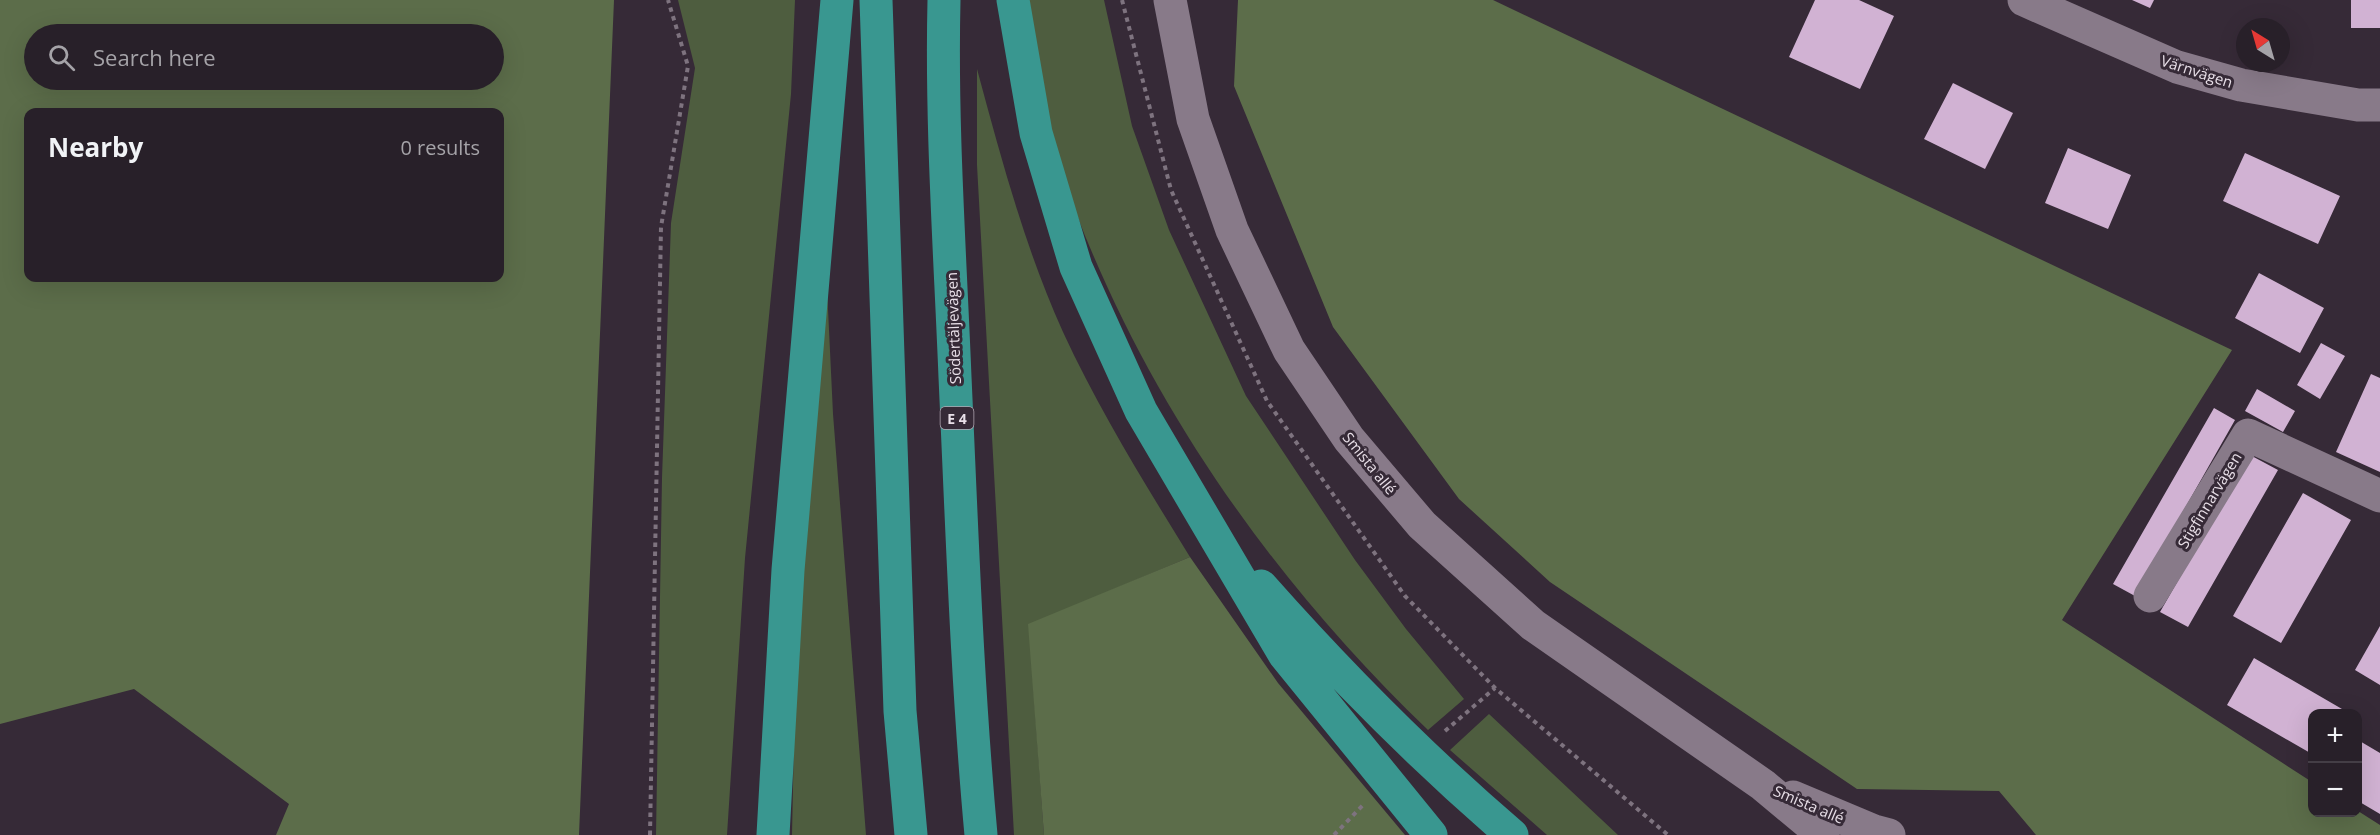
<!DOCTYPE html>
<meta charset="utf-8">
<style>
:root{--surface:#282029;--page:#342d35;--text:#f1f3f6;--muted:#a5a3a8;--line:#443e46}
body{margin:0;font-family:"Open Sans",sans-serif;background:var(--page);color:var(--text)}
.controls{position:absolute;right:18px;bottom:18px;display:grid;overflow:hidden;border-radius:12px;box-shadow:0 6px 24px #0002}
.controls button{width:54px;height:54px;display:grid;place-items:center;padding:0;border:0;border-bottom:2px solid var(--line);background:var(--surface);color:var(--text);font:30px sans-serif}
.compass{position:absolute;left:2236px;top:18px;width:54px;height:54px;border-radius:50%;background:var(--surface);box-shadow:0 6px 24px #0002;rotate:323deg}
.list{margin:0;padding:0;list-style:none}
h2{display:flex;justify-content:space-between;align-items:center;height:78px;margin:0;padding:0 24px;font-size:26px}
h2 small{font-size:20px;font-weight:400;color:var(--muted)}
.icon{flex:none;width:33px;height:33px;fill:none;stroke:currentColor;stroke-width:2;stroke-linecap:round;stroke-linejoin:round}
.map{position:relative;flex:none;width:2380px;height:835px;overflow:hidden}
.search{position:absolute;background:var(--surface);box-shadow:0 6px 24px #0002;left:24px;top:24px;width:480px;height:66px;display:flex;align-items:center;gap:15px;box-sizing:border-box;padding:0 21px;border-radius:33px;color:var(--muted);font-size:22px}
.panel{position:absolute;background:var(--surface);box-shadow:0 6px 24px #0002;left:24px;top:108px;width:480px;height:174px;border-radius:12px}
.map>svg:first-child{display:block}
</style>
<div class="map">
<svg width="2380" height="835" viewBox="0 0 2380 835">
<rect width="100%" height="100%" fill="#362a37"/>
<!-- green -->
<path fill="#4e5d3f" d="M678 0H795L791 94 745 558 727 835H656L662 478 671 223 695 68Z
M1022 0H1104L1132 126 1169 230 1246 396 1355 560 1406 629 1464 699 1428 730C1244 554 1097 329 1034 81 1027 55 1026 26 1022 0Z
M977 69C1001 158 1025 248 1063 332 1099 410 1145 484 1190 557L1029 625 1044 835H1014L977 165Z
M826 267 833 414 866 835H792L796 641Z
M1489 714 1618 835H1547L1450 750Z"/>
<!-- forest -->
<path fill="#5c6d4a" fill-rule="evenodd" d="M0 0H614L579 835H276L289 804 134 689 0 724ZM34 34H494V80H34ZM28 112H500V278H28Z
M1238 0H1493L2232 350 2062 620 2312 782V812L2358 811 2380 825V835H2036L1999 791 1857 789 1550 582 1459 499 1333 327 1234 86Z
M1190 557 1278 683 1405 835H1044L1028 624Z"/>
<!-- building -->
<path fill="#d1b2d3" d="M1815 0H1859L1894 16 1860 89 1789 57Z
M2132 0H2154L2150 8Z
M2351 0H2380V28H2351Z
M1953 83 2013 113 1985 169 1924 139Z
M2068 148 2131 175 2108 229 2045 203Z
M2245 153 2340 196 2318 244 2223 201Z
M2259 273 2324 308 2300 353 2235 318Z
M2321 343 2345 356 2320 399 2297 385Z
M2371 374 2380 378V472L2336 452Z
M2257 389 2295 411 2283 432 2245 411Z
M2214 408 2235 420 2135 596 2113 584Z
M2250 455 2278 470 2188 627 2160 612Z
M2303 493 2351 520 2281 643 2233 616Z
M2380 626V685L2355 670Z
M2254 658 2342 709 2339 714H2312V754L2227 705Z
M2358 740 2380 753V814L2358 801Z"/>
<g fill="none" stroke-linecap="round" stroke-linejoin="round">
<!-- path -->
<path stroke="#7e737f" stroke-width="4" stroke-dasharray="4.5 4.5" stroke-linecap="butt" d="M1122 0 1171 190 1267 401 1405 596 1495 688 1668 835
M1445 731 1495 688
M650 835 661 227 688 66 668 0
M1334 835 1363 805"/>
<!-- minor -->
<path stroke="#887a89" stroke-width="33" d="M1170 0 1193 119 1232 230 1289 350 1349 439 1422 525 1533 625 1763 785 1823 835
M2024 0 2177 67 2241 85 2358 105H2380
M2150 596 2248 435 2380 496
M1793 797 1874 831 1889 835"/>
<!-- highway -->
<path stroke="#399790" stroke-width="33" d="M876 0 900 711 911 835
M944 0C941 125 950 252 955 377 962 530 967 683 981 835
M1013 0 1036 133 1076 267 1141 411 1284 654 1431 835
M1261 586C1339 674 1422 758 1512 835
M773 835 788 570 837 0"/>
</g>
<g text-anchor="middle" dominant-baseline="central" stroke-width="6" stroke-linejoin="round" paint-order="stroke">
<!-- shield labels -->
<rect fill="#362a37" stroke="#b3a9b4" stroke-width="1.5" x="940.5" y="407" width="33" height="22" rx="4.5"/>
<g font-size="14" font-weight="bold" fill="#e9e0e9">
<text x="957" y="418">E 4</text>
</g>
<!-- street labels -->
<g font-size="15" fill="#e9e0e9" stroke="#362a37">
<text transform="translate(2197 71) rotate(18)">Värnvägen</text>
<text transform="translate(953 328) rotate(-92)">Södertäljevägen</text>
<text transform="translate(1370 463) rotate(51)">Smista allé</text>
<text transform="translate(2209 500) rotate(-59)">Stigfinnarvägen</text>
<text transform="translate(1809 804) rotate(23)">Smista allé</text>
</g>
</g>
</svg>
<div class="controls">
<button>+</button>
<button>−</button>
</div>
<svg class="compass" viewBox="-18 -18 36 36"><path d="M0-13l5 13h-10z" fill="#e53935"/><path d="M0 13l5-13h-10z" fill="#a5a3a8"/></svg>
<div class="search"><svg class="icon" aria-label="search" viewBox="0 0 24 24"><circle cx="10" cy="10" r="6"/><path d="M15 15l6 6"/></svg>Search here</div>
<section class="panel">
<h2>Nearby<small>0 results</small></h2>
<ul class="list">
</ul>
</section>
</div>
